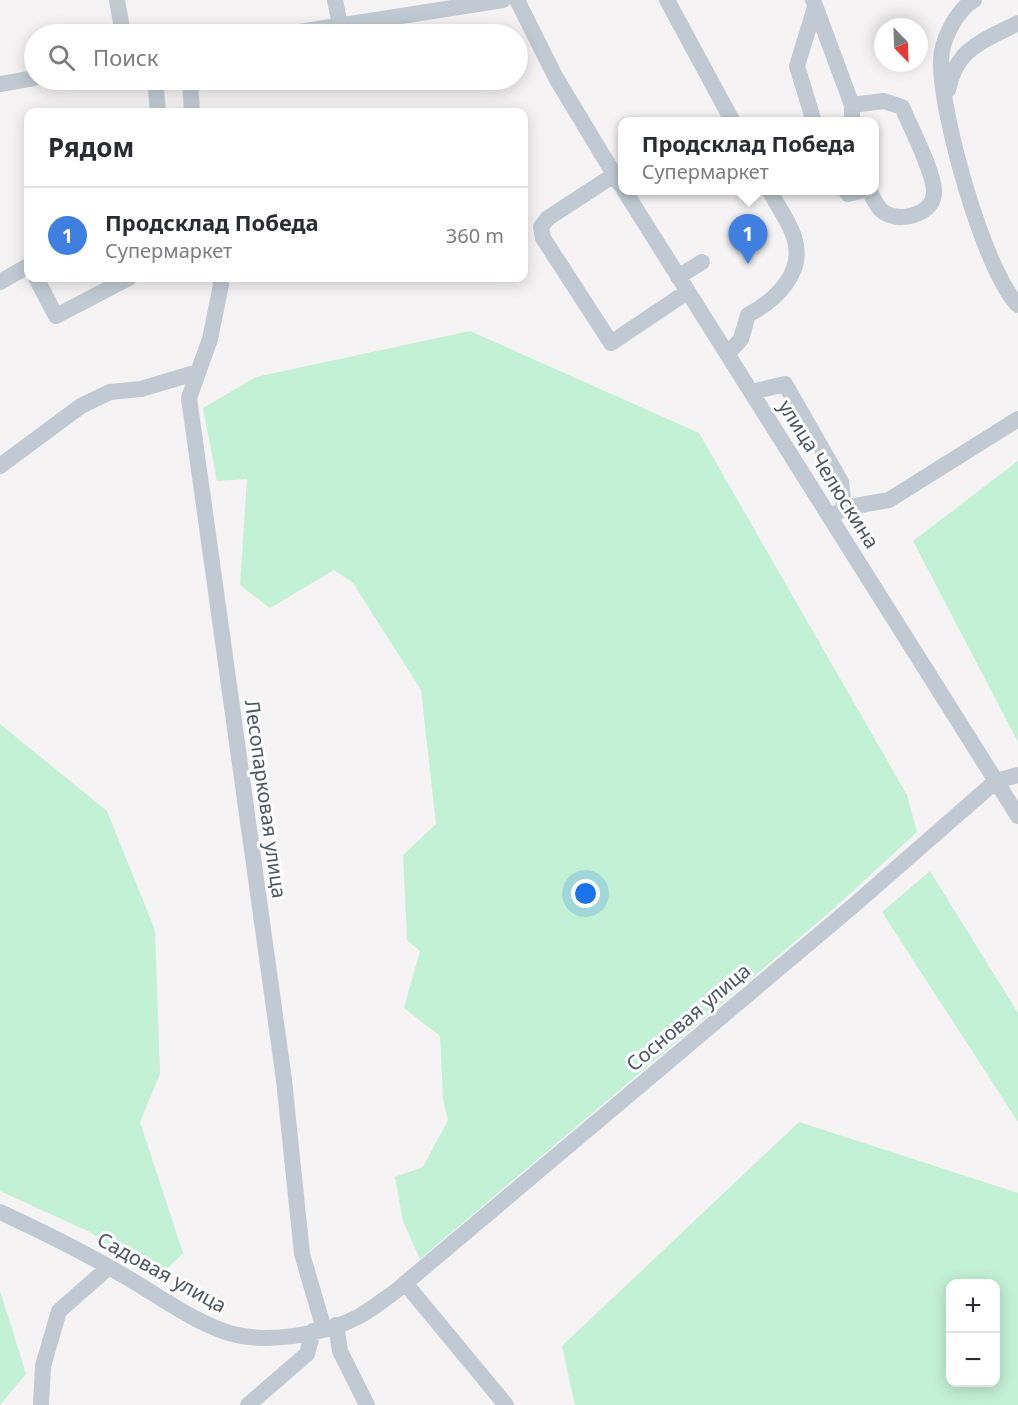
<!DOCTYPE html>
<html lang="ru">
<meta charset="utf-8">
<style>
:root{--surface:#fff;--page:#f7f7f7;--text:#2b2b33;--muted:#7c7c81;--line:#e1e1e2;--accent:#db2777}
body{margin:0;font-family:"Noto Sans",sans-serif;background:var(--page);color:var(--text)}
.controls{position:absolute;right:18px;bottom:18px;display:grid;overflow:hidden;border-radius:12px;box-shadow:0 3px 15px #0003}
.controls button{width:54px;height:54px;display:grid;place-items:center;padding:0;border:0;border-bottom:2px solid var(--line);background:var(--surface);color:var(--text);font:30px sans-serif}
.compass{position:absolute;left:874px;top:18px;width:54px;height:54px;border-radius:50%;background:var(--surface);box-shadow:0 3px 15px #0003;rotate:157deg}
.you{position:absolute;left:586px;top:894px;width:21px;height:21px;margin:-15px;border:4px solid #fff;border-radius:50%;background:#1a73e8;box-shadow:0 0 0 9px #1a73e833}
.badge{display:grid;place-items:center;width:39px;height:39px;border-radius:50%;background:var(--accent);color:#fff;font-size:20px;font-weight:700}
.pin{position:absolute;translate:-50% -50px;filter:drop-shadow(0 2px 3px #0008)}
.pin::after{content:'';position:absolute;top:32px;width:21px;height:18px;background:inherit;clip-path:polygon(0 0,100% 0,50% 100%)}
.popup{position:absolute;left:618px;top:117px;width:261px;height:78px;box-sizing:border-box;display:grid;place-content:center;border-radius:12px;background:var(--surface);filter:drop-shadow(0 2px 4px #0005);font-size:20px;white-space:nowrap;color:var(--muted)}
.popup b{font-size:22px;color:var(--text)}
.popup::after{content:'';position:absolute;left:50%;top:100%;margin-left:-12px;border:12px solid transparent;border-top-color:var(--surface)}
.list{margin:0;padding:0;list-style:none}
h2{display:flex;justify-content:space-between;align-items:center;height:78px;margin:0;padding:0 24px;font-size:26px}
h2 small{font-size:20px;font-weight:400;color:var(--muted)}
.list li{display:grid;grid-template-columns:39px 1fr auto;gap:18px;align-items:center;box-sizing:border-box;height:96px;padding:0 24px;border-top:2px solid var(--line)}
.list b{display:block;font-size:22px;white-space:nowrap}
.list p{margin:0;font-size:20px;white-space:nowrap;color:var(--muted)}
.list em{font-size:20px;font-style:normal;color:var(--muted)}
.icon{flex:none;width:33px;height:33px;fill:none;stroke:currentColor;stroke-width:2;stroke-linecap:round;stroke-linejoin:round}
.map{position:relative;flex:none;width:1018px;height:1405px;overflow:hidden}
.search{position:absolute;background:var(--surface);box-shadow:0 3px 15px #0003;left:24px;top:24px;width:504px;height:66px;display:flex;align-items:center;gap:15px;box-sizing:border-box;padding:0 21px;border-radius:33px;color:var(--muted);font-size:22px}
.panel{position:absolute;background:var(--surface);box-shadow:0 3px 15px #0003;left:24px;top:108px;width:504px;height:174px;border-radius:12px}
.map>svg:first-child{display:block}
</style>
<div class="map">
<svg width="1018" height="1405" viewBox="0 0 1018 1405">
<rect width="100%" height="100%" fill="#f5f3f3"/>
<!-- green -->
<path fill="#c3f1d5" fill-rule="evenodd" d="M470 331 699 433 907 795 917 832 831 911 420 1259 403 1221 395 1177 423 1167 448 1120 443 1099 440 1036 404 1008 420 951 407 940 403 855 436 824 421 690 353 583 334 570 270 608 240 585 247 479 217 481 203 408 256 377Z
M1018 461V742L913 541Z
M0 724 107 811 155 930 160 1074 140 1122 183 1253 156 1280 90 1232 0 1191Z
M930 871 1018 1013V1122L882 912Z
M799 1122 1018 1193V1405H575L562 1346ZM950 1284H996V1382H950Z
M0 1291 26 1374 0 1405Z"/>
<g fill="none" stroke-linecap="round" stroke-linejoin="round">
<!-- minor -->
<path stroke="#c1cad2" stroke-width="16" d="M117 0 123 34
M335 0 340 25
M517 0 556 78 620 184
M667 0 733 122
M813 0 852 105V122
M974 0C956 11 941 40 941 62 940 112 984 271 1018 305
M286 34 503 0
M155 80 158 112
M190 80 192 112
M0 84 34 78
M948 90C956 48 983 41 1018 23
M852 105 884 101 902 107C910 126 936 176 934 194 932 216 896 224 881 210 876 205 872 196 869 190
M814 122 797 66 815 7
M614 175 548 218 541 227 543 238 611 343 687 292
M624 190 1018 816
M845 190 848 194 864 190
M678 277 702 262
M36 278 56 316 129 278
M220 278 221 285 210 339 189 398 284 1080 302 1254 324 1329
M0 282 28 266
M728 354 741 339 748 315C776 300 806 272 794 237 789 221 777 205 769 190
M752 392 785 384 841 482 844 508
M0 466 81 406 110 392 141 389 198 372
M831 517 844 508 889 500 1018 419
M0 1212C41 1231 82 1251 121 1274 155 1293 191 1321 229 1333 267 1344 323 1335 358 1317 371 1310 383 1300 396 1291L853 906 996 781 1018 775
M405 1283 506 1405
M336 1325 340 1351 367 1405
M41 1405 43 1366 59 1311 109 1267
M248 1405 307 1354 313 1331"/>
</g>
<g text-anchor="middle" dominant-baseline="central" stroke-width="6" stroke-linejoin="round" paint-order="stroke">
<!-- street labels -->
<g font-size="20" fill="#4a5661" stroke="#fff">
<text transform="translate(829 474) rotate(58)">улица Челюскина</text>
<text transform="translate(266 799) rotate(82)">Лесопарковая улица</text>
<text transform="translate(688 1017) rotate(-40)">Сосновая улица</text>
<text transform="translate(162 1272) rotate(29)">Садовая улица</text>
</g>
</g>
</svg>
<div class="controls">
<button>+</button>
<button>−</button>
</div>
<svg class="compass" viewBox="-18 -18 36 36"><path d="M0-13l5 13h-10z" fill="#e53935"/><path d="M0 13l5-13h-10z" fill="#7c7c81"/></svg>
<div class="you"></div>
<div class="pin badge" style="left:748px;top:264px;background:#3f7fe0">1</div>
<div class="popup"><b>Продсклад Победа</b>Супермаркет</div>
<div class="search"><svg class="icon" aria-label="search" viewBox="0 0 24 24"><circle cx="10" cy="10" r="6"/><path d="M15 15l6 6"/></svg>Поиск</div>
<section class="panel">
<h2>Рядом<small></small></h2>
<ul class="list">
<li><span class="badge" style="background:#3f7fe0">1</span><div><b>Продсклад Победа</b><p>Супермаркет</p></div><em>360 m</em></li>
</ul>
</section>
</div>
